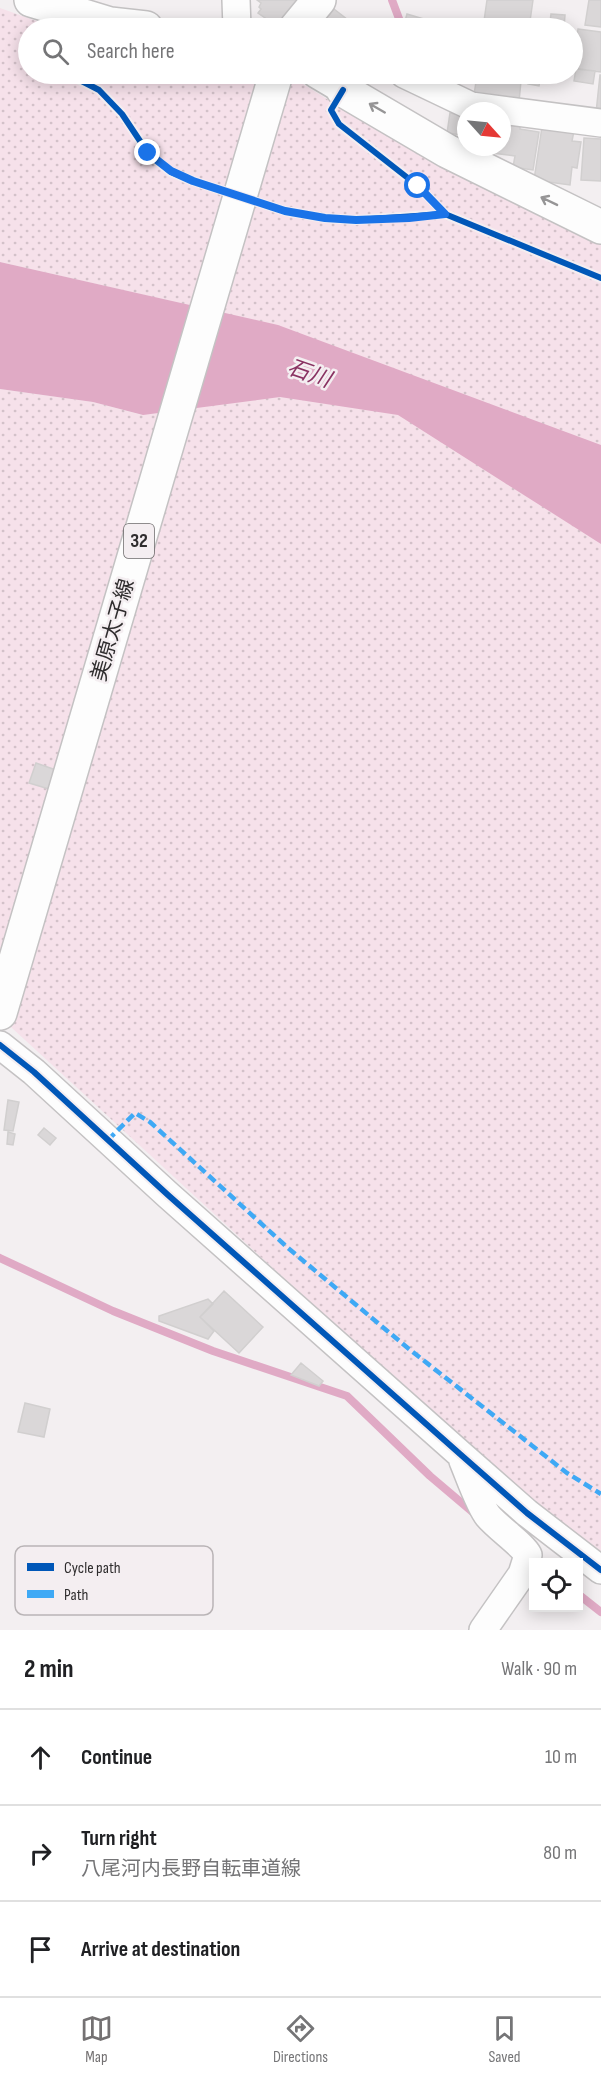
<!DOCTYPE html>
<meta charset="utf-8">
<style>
:root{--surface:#fff;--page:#f6f6f6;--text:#202124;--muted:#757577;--line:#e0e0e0;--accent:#747172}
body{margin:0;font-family:"Sofia Sans Condensed","Noto Sans JP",sans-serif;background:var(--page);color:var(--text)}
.controls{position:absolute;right:18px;bottom:18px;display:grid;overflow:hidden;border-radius:0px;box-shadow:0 3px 15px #0003}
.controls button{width:54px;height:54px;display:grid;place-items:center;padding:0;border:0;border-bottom:2px solid var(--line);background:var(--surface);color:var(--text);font:30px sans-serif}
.compass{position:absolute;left:457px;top:102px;width:54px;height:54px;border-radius:50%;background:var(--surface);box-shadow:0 3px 15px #0003;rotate:117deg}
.stop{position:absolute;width:18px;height:18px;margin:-14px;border:4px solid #1a73e8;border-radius:50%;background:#fff}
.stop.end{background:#1a73e8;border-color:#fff;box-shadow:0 2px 6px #0008}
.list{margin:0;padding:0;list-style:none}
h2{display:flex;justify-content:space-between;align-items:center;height:78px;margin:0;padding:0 24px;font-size:26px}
h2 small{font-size:20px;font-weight:400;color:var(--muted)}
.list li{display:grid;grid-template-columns:39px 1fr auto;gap:18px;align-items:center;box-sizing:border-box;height:96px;padding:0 24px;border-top:2px solid var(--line)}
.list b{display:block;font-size:22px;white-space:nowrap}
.list p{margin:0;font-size:20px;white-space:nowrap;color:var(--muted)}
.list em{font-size:20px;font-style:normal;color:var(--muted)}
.icon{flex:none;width:33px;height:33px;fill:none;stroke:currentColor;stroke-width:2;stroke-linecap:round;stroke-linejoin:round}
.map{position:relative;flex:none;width:601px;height:1630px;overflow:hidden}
.search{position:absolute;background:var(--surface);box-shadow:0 3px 15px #0003;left:18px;right:18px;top:18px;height:66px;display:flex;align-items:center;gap:15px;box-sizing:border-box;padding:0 21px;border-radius:33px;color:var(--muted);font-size:22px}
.sheet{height:366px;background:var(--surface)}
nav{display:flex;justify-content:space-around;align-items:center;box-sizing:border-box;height:84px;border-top:2px solid var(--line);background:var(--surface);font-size:16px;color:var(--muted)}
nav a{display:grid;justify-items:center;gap:3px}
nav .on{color:var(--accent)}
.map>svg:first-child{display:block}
</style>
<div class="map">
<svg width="601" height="1630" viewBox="0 0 601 1630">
<defs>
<pattern id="green-dots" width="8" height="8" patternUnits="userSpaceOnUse" patternTransform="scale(1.5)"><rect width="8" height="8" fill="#f6e1ea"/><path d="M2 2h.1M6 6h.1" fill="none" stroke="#d3c1c9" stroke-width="1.8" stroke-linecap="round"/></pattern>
</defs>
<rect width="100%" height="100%" fill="#f3eff1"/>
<!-- green -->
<path fill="url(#green-dots)" d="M0 8 56 28H28V74H226L246 80 295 79 378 131 539 207 601 232V1551L553 1520 449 1430 0 1017V389L93 402 142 415 171 301 0 262Z"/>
<!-- water -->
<path fill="#e0aac5" d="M0 262 278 325 601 445V544L398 415 280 397 143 415 93 402 0 389Z"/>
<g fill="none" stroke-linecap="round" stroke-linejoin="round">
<!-- stream -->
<path stroke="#e0aac5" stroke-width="8" d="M392 0 401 24 400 28
M0 1258 113 1311 213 1351 347 1396 430 1476 476 1515
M578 1594 601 1612"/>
</g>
<!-- building -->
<path fill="#dad7d8" stroke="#d1cfcf" stroke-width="1.5" d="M257 0H299L282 24 277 20 274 24 258 13 261 9 259 7 261 3Z
M487 0H533L529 28H483Z
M589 0H601V27L585 25Z
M334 9 348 20 344 28H318Z
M407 14 434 22 433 28H403Z
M551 14 565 15 564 28H537V21L550 22Z
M578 29 601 32V72L573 68Z
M576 69 595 71 593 84 574 81Z
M477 74H522L521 81Z
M530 74H541L539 86 528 84Z
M477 75 521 81 519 102 474 95Z
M600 75H601V114L596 113Z
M450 113 466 116V140L463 138V135L447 133Z
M507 125 520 126V129L539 132 533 170 513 167 515 156 484 152 485 147H502V127L506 128Z
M542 127 574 131 572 141 581 142 577 168 572 167 570 185 534 180Z
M584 138 601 139V181L581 180Z
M36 763 56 770 49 789 29 783Z
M8 1100 19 1102 13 1131 4 1130Z
M44 1128 56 1138 50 1145 38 1135Z
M8 1132 15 1134 13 1145 7 1144Z
M224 1291 263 1327 239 1353 200 1317Z
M208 1299 213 1304 200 1317 214 1331 208 1339 159 1321V1316Z
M301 1363 323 1381 319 1386 291 1375Z
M25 1403 50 1409 44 1437 18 1432Z"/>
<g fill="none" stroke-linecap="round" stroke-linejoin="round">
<defs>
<path id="street" d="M236 0 237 28
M316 74 343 90
M404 74 471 106 601 123
M0 1045 34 1072 168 1195 460 1454 527 1513 601 1570
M463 1461C469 1475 479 1505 488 1516 498 1528 523 1545 528 1555L522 1574 483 1630"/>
<path id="secondary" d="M31 0 110 24 146 28
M343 90 447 151 601 227"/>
<path id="primary" d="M296 28 319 0
M0 1013 276 74"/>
</defs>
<!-- street casing -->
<use href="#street" stroke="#c4c2c3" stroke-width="30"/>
<!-- secondary casing -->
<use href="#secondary" stroke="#c4c2c3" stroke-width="36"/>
<!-- primary casing -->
<use href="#primary" stroke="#c4c2c3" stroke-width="36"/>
<!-- street -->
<use href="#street" stroke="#fdfdfd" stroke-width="27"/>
<!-- secondary -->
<use href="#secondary" stroke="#fdfdfd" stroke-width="33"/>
<!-- primary -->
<use href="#primary" stroke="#fdfdfd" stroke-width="33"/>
<!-- quiet -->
<path stroke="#3fa9f5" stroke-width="4.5" stroke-dasharray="9 4.5" stroke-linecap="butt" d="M108 1140 135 1113 150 1122 288 1248 409 1349 567 1473 601 1494"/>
<defs>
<path id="cycleway" d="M68 74 99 90 122 114 148 153 171 172 193 181 285 211 325 218 356 220 445 214 601 278
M343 90 331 110 339 124 418 186 445 214
M0 1045 34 1072 168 1195 460 1454 527 1513 601 1570"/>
</defs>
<!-- cycleway casing -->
<use href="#cycleway" stroke="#f4eef1" stroke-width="10"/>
<!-- cycleway -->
<use href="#cycleway" stroke="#0057b8" stroke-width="6"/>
</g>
<!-- one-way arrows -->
<defs><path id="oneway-shaft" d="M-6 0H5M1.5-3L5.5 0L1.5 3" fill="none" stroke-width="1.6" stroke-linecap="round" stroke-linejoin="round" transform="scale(1.5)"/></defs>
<g stroke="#969596">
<use href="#oneway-shaft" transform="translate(377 108) rotate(-150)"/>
<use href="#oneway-shaft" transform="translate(549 201) rotate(-154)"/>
</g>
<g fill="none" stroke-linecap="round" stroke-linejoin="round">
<!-- route -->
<path stroke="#1a73e8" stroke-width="8" d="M148 153 171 171 193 181 285 211 325 218 356 220 409 218 445 214 418 186"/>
</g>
<g text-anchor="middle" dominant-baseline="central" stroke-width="5" stroke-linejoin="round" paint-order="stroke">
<!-- shield labels -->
<rect fill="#f4eef1" stroke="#6a6768" stroke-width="1.5" x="124" y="524" width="30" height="34" rx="4.5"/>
<g font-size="20" font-weight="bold" fill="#2f2d2e">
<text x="139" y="541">32</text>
</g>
<!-- street labels -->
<g font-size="21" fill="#2f2d2e" stroke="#f4eef1">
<text transform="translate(113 630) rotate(-74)">美原太子線</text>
</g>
<!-- water labels -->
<g font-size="22" font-style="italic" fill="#893262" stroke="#f4eef1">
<text transform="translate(309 374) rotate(19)">石川</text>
</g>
</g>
<!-- legend -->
<rect x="15" y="1546" width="198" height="69" rx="9" fill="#f4eef1" stroke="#b9b4b6" stroke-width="1.5"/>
<rect x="27" y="1563" width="27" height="8" fill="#0057b8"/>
<rect x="27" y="1590" width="27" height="8" fill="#3fa9f5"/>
<g font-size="16" fill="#2f2d2e">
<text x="64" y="1573">Cycle path</text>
<text x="64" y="1600">Path</text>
</g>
</svg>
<div class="controls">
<button><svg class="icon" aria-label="locate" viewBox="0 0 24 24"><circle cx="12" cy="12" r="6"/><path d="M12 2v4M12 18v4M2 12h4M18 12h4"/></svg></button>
</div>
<svg class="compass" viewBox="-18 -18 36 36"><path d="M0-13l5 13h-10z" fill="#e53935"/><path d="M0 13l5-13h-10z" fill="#757577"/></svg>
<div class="stop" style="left:418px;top:186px"></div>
<div class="stop end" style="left:148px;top:153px"></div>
<div class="search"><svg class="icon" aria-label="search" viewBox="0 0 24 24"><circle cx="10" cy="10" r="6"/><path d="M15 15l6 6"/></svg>Search here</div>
</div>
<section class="sheet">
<h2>2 min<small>Walk · 90 m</small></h2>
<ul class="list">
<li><svg class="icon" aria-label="ahead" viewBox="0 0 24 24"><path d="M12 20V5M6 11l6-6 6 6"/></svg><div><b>Continue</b></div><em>10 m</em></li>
<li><svg class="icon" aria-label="right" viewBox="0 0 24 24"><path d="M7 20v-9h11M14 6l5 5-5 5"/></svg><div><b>Turn right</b><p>八尾河内長野自転車道線</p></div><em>80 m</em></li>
<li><svg class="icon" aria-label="arrive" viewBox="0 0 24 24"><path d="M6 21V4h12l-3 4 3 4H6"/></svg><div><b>Arrive at destination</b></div></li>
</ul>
</section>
<nav>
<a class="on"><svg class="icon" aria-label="map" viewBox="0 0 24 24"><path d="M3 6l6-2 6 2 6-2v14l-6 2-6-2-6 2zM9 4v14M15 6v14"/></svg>Map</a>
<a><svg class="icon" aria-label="directions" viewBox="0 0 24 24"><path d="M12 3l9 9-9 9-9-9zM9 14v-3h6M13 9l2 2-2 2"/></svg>Directions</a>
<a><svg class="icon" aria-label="saved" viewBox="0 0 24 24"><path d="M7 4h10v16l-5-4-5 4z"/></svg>Saved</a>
</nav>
